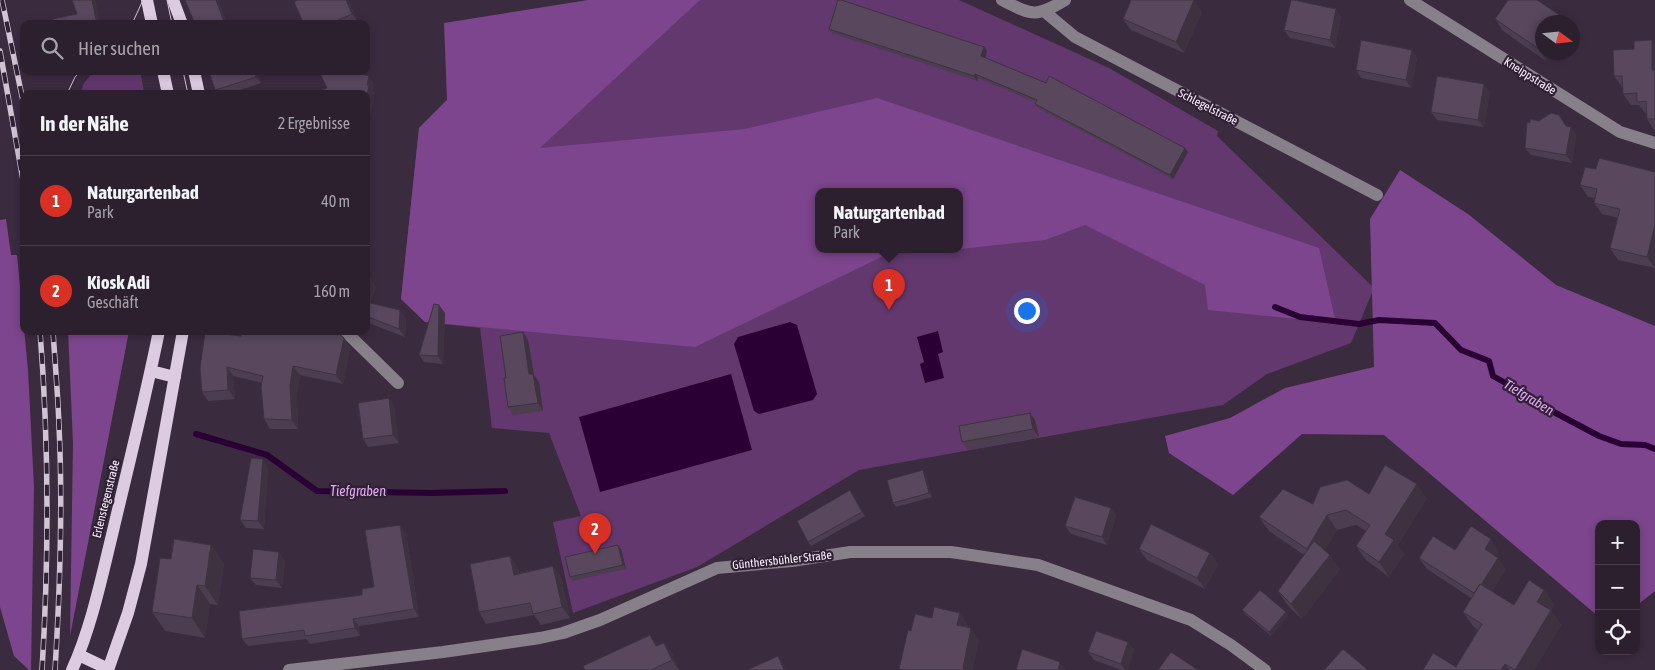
<!DOCTYPE html>
<html lang="de">
<meta charset="utf-8">
<style>
:root{--surface:#2c202f;--page:#342837;--text:#f1f3f6;--muted:#a6a3aa;--line:#483e4b;--accent:#d93025}
body{margin:0;font-family:"Asap Condensed",sans-serif;background:var(--page);color:var(--text)}
.controls{position:absolute;right:15px;bottom:15px;display:grid;overflow:hidden;border-radius:10px;box-shadow:0 2px 8px #0003}
.controls button{width:45px;height:45px;display:grid;place-items:center;padding:0;border:0;border-bottom:1px solid var(--line);background:var(--surface);color:var(--text);font:25px sans-serif}
.compass{position:absolute;left:1535px;top:15px;width:45px;height:45px;border-radius:50%;background:var(--surface);box-shadow:0 2px 8px #0003;rotate:105deg}
.you{position:absolute;left:1026px;top:310px;width:18px;height:18px;margin:-12px;border:4px solid #fff;border-radius:50%;background:#1a73e8;box-shadow:0 0 0 8px #1a73e833}
.badge{display:grid;place-items:center;width:32px;height:32px;border-radius:50%;background:var(--accent);color:#fff;font-size:16px;font-weight:700}
.pin{position:absolute;translate:-50% -41px;filter:drop-shadow(0 1px 2px #0008)}
.pin::after{content:'';position:absolute;top:26px;width:18px;height:15px;background:inherit;clip-path:polygon(0 0,100% 0,50% 100%)}
.popup{position:absolute;left:815px;top:188px;width:148px;height:65px;box-sizing:border-box;display:grid;place-content:center;border-radius:10px;background:var(--surface);filter:drop-shadow(0 1px 4px #0005);font-size:16px;white-space:nowrap;color:var(--muted)}
.popup b{font-size:19px;color:var(--text)}
.popup::after{content:'';position:absolute;left:50%;top:100%;margin-left:-10px;border:10px solid transparent;border-top-color:var(--surface)}
.list{margin:0;padding:0;list-style:none}
h2{display:flex;justify-content:space-between;align-items:center;height:65px;margin:0;padding:0 20px;font-size:21px}
h2 small{font-size:16px;font-weight:400;color:var(--muted)}
.list li{display:grid;grid-template-columns:32px 1fr auto;gap:15px;align-items:center;box-sizing:border-box;height:90px;padding:0 20px;border-top:1px solid var(--line)}
.list b{display:block;font-size:19px;white-space:nowrap}
.list p{margin:0;font-size:16px;white-space:nowrap;color:var(--muted)}
.list em{font-size:16px;font-style:normal;color:var(--muted)}
.icon{flex:none;width:28px;height:28px;fill:none;stroke:currentColor;stroke-width:2;stroke-linecap:round;stroke-linejoin:round}
.map{position:relative;flex:none;width:1655px;height:670px;overflow:hidden}
.search{position:absolute;background:var(--surface);box-shadow:0 2px 8px #0003;left:20px;top:20px;width:350px;height:55px;display:flex;align-items:center;gap:12px;box-sizing:border-box;padding:0 18px;border-radius:10px;color:var(--muted);font-size:19px}
.panel{position:absolute;background:var(--surface);box-shadow:0 2px 8px #0003;left:20px;top:90px;width:350px;height:245px;border-radius:10px}
.map>svg:first-child{display:block}
</style>
<div class="map">
<svg width="1655" height="670" viewBox="0 0 1655 670">
<rect width="100%" height="100%" fill="#3b2b3f"/>
<!-- green -->
<path fill="#62386e" fill-rule="evenodd" d="M661 0H959L1109 68 1218 131 1217 136 1374 288 1351 343 1267 374 1223 405 859 470 697 567 573 613 553 522 581 516 549 433 492 428 480 328 425 322 401 299 419 128 447 100ZM819 191H959V249H819Z
M94 71H140L144 91 132 94H80L84 83Z"/>
<!-- forest -->
<path fill="#7d458d" d="M588 0H700L540 148 745 129 877 98 1319 248 1336 323 1208 310 1205 285 1085 225 1045 240 960 249H952H959V191H819V249H898L695 347 425 322 401 299 419 128 447 100 444 23Z
M1400 170 1468 214 1556 285 1655 326V591L1636 606V524H1599V617L1384 435 1302 434 1233 495 1169 453 1165 436 1230 418 1285 388 1374 367 1370 219Z
M6 219 11 255H17L28 370 34 487 31 670H29L14 656 0 607V220Z
M68 331H129L70 636 73 443Z"/>
<!-- water -->
<path fill="#2a0034" d="M790 322 797 325 817 394 813 400 759 414 754 411 734 344 738 337Z
M938 331 943 352 938 354 944 378 925 383 920 364 924 362 917 337Z
M731 374 752 450 600 492 579 417Z"/>
<g fill="none" stroke-linecap="round" stroke-linejoin="round">
<!-- stream -->
<path stroke="#2a0034" stroke-width="6" d="M1275 307 1300 317 1359 324 1379 320 1435 323 1461 350 1489 361 1493 376 1536 400 1550 410 1599 436 1621 444 1645 445 1655 449
M196 434 267 455 317 491 432 493 505 491"/>
<!-- minor -->
<path stroke="#877f89" stroke-width="12" d="M1002 0C1032 15 1035 18 1065 0
M1410 0 1620 132 1655 143
M1045 12 1075 37 1377 195
M345 331 398 383
M289 670 443 652 540 638 563 633 600 620 717 568 792 561 850 552H951L1038 565 1191 620 1231 645 1265 670"/>
<!-- major -->
<path stroke="#ddcce1" stroke-width="12" d="M147 0 152 24
M173 0 182 24
M163 71 168 94
M194 71 199 94
M151 371 175 377
M79 655 108 669
M72 670C91 628 101 580 112 535 128 467 145 400 159 331
M108 670 128 613 141 564 183 331"/>
<!-- tram -->
<path stroke="#d1c5d4" stroke-width="1" d="M167 0 172 24
M132 24 143 0
M183 71 188 94
M67 94 75 77 81 71"/>
<defs>
<path id="rail" d="M2 0 24 106
M0 51 24 186
M40 331C49 444 49 557 42 670
M53 331C55 363 58 395 59 426 63 507 60 589 55 670"/>
</defs>
<!-- rail casing -->
<use href="#rail" stroke="#d1c5d4" stroke-width="5.5"/>
<!-- rail -->
<use href="#rail" stroke="#302135" stroke-width="4" stroke-dasharray="11" stroke-linecap="butt"/>
</g>
<!-- wall -->
<path fill="#4c3d50" d="M298 0H348L358 22 353 24H304Z
M1194 0 1202 12 1184 53 1131 30 1123 19Z
M1341 16 1335 48 1290 38 1284 30Z
M1561 16 1565 22H1542L1546 61 1503 31 1495 19Z
M829 29 984 47 987 51 985 58 1188 152 1173 179 1038 108 1035 104V102L978 78 977 81 832 33Z
M1655 45V130H1654L1647 119 1646 113H1645L1639 105H1631L1623 94V88L1614 76 1634 49Z
M1412 50 1417 58 1411 88 1361 78 1356 70Z
M209 71H257L261 83 228 94H218L215 90Z
M1490 92 1484 127 1437 120 1431 112Z
M1567 127H1571L1576 135 1572 163 1531 155 1525 148Z
M1596 169 1655 172V268L1618 260 1610 248 1618 218 1602 214 1594 203 1595 198 1588 197 1580 185Z
M366 277 376 287 370 303 406 318 405 337 366 322Z
M445 313 443 364 424 362 419 355Z
M523 332 528 340 534 375 539 382 543 411 513 415 508 407 506 378Z
M241 336 344 338 350 348 343 384 300 375 297 394 298 429H270L264 419 262 383 233 376 235 399 208 401 202 392Z
M389 398 394 406 399 443 368 447 363 439Z
M1035 420 1039 437 968 450 962 442Z
M268 467 264 529 246 528 240 520Z
M926 474 932 497 896 507 893 503Z
M852 494 865 516 811 546 808 542Z
M1369 494 1427 498 1398 545 1404 554 1389 577 1366 560 1356 546 1366 531 1356 525 1337 530 1325 550 1340 569 1302 619 1288 606 1278 591 1304 555 1269 531 1259 517 1313 504Z
M1111 508 1116 516 1107 545 1071 534 1065 526Z
M406 533 419 617 359 626 360 636 310 644 306 639 248 646 242 639 362 595 374 587Z
M211 545 224 564 218 605 210 604 205 638 165 631 152 612 171 559Z
M621 549 626 569 572 581 570 577Z
M1139 549 1210 553 1218 564 1205 589 1147 560Z
M1455 550 1499 551 1495 556 1506 569 1492 591 1514 605 1544 590 1554 604 1551 610 1561 625 1534 670H1423L1456 667 1478 630 1473 626 1463 612 1471 598 1427 569 1419 558Z
M510 556 518 568 519 573 553 566 561 577 570 618 541 625 534 615 486 624 479 612Z
M285 560 282 588 256 585 250 578Z
M1242 610 1286 612 1288 616 1271 636 1245 614Z
M1128 642 1134 650 1127 670H1121L1094 660 1088 652Z
M664 643 672 654 679 670H585Z"/>
<!-- shaded-wall -->
<path fill="#3e3241" d="M92 0H95L96 2 100 24H97Z
M216 0H218L228 24H225Z
M346 0H348L358 22 352 14Z
M1194 0 1202 12 1184 53 1176 42Z
M1336 9 1341 16 1335 48 1330 40Z
M1561 16 1565 22H1557Z
M1652 40 1655 45V74L1652 70Z
M1542 43V52H1552L1546 61 1539 49Z
M984 47 987 51 984 61 981 56Z
M1412 50 1417 58 1411 88 1406 80Z
M254 71H257L261 83 256 77Z
M975 74 978 78 977 81 974 76Z
M369 76 374 83 373 90 375 93 366 138V102L367 85Z
M1484 84 1490 92 1484 127 1478 120Z
M1571 127 1576 135 1572 163 1566 155Z
M366 141 368 143 366 152Z
M1185 148 1188 152 1173 179 1170 175Z
M1655 225V268L1647 257Z
M371 279 376 287 368 309 366 306V291Z
M439 305 445 313 443 364 438 356Z
M400 310 406 318 405 337 399 329Z
M523 332 528 340 534 375 539 382 543 411 538 403 529 374Z
M344 338 350 348 343 384 336 375Z
M293 366 300 375 297 394 298 429 292 420 290 385Z
M227 367 233 376 235 399 228 390Z
M389 398 394 406 399 443 393 435Z
M1030 413 1035 420 1039 437 1033 429Z
M263 459 268 467 264 529 258 521Z
M923 470 926 474 932 497 929 493Z
M1417 484 1427 498 1398 545 1404 554 1389 577 1379 562 1385 534Z
M1111 508 1116 516 1107 545 1102 537Z
M1327 515 1337 530 1317 564 1307 549Z
M400 525 406 533 419 617 414 609Z
M1491 539 1499 551 1492 560 1485 549Z
M211 545 224 564 218 605 205 586Z
M618 545 621 549 626 569 623 565Z
M279 552 285 560 282 588 276 580Z
M1210 553 1218 564 1205 589 1197 578Z
M1330 555 1340 569 1302 619 1291 604Z
M510 556 518 568 522 586 514 575Z
M1498 558 1506 569 1483 605 1475 594Z
M553 566 561 577 570 618 562 607Z
M197 585 210 604 205 638 192 618Z
M1544 590 1554 604 1547 616 1537 602Z
M1551 610 1561 625 1534 670H1515Z
M1286 612 1288 616 1271 636 1269 632Z
M960 613 968 625 965 636 957 625Z
M353 619 359 626 360 636 355 628Z
M971 628 979 640 973 670H964L963 668Z
M650 635 658 646H656Z
M1128 642 1134 650 1127 670H1125L1121 664Z
M664 643 672 654 679 670 672 660Z
M778 656 785 667 787 670H784Z
M1060 662 1066 670H1058Z
M1505 664 1509 670H1501Z"/>
<!-- building -->
<path fill="#58475d" stroke="#3e3241" d="M72 0H92L97 24H54L53 19 77 14Z
M185 0H216L225 24H195Z
M298 0H346L352 14 336 21 337 24H304L294 2Z
M838 0H841L984 47 981 56 1046 83 1049 76 1185 148 1170 175 1035 104 1037 100 975 74 974 76 829 29Z
M1131 0H1194L1176 42 1123 19Z
M1291 0H1294L1336 9 1330 40 1284 30Z
M1508 0H1537L1561 16 1557 22H1542V43L1539 49 1495 19Z
M1361 40 1412 50 1406 80 1356 70Z
M1652 40V70H1655V119H1647L1646 101 1637 102V93L1623 94 1622 76H1614L1613 50 1634 49V41Z
M209 71H254L256 77 215 90Z
M319 71H348L369 76 367 85H369L366 102V94H312L327 88Z
M1437 76 1484 84 1478 120 1431 112Z
M1551 113 1559 115 1566 126 1571 127 1566 155 1525 148 1527 122 1530 123V119L1539 121Z
M1599 158 1655 172V225L1647 257 1610 248 1620 209 1594 203 1597 189 1580 185 1585 167 1596 169Z
M366 277 371 279 366 291Z
M366 302 400 310 399 329 366 316Z
M434 304 439 305 438 356 419 355Z
M242 331H331L338 333 344 338 336 375 293 366 290 385 292 420 264 419 261 387 263 376 227 367 228 390 202 392 200 368 205 332 241 336Z
M523 332 529 374H533L538 403 508 407 504 378H506L500 336Z
M389 398 393 435 363 439 358 403Z
M1030 413 1033 429 962 442 959 426Z
M251 458 263 459 258 521 240 520Z
M1385 465 1417 484 1385 534 1394 540 1379 562 1356 546 1370 525 1346 510 1327 515 1307 549 1259 517 1283 489 1313 504 1320 487 1347 480 1369 494Z
M923 470 929 493 893 503 887 480Z
M850 490 862 512 808 542 797 521Z
M1075 497 1111 508 1102 537 1065 526Z
M1151 524 1210 553 1197 578 1139 549Z
M400 525 414 609 353 619 355 628 305 636 304 630 242 639 239 611 362 595V589L374 587 365 530Z
M1471 526 1491 539 1485 549 1498 558 1481 585 1480 584 1474 593 1419 558 1433 536 1455 550Z
M174 539 211 545 205 586 197 585 192 618 152 612 160 558 171 559Z
M1314 541 1330 555 1291 604 1278 591Z
M618 545 623 565 570 577 565 557Z
M253 549 279 552 276 580 250 578Z
M510 556 514 575 553 566 562 607 533 614 530 603 479 612 470 564Z
M1529 580 1544 590 1537 602 1551 610 1515 670 1505 664 1501 670H1423L1433 653 1456 667 1482 624 1463 612 1480 584 1514 605Z
M1260 590 1286 612 1269 632 1242 610Z
M934 607 960 613 957 625 971 628 963 668 967 670H905L899 669 908 630 911 631 915 614 932 618Z
M1096 631 1128 642 1121 664 1088 652Z
M650 635 656 646 664 643 672 660 651 670H585L583 666Z
M1022 649 1060 662 1058 670H1016Z
M1343 649 1368 670H1324Z
M1171 652 1198 670H1158Z
M778 656 784 670H747Z"/>
<g text-anchor="middle" dominant-baseline="central" stroke-width="4.5" stroke-linejoin="round" paint-order="stroke">
<!-- street labels -->
<g font-size="12" fill="#faeffd" stroke="#302135">
<text transform="translate(1530 76) rotate(32)">Kneippstraße</text>
<text transform="translate(1208 107) rotate(27)">Schlegelstraße</text>
<text transform="translate(106 499) rotate(-76)">Erlenstegenstraße</text>
<text transform="translate(782 560) rotate(-6)">Günthersbühler Straße</text>
</g>
<!-- water labels -->
<g font-size="14" font-style="italic" fill="#e6a9f8" stroke="#302135">
<text transform="translate(1529 397) rotate(31)">Tiefgraben</text>
<text x="358" y="491">Tiefgraben</text>
</g>
</g>
</svg>
<div class="controls">
<button>+</button>
<button>−</button>
<button><svg class="icon" aria-label="locate" viewBox="0 0 24 24"><circle cx="12" cy="12" r="6"/><path d="M12 2v4M12 18v4M2 12h4M18 12h4"/></svg></button>
</div>
<svg class="compass" viewBox="-18 -18 36 36"><path d="M0-13l5 13h-10z" fill="#e53935"/><path d="M0 13l5-13h-10z" fill="#a6a3aa"/></svg>
<div class="you"></div>
<div class="pin badge" style="left:889px;top:310px">1</div>
<div class="popup"><b>Naturgartenbad</b>Park</div>
<div class="pin badge" style="left:595px;top:554px">2</div>
<div class="search"><svg class="icon" aria-label="search" viewBox="0 0 24 24"><circle cx="10" cy="10" r="6"/><path d="M15 15l6 6"/></svg>Hier suchen</div>
<section class="panel">
<h2>In der Nähe<small>2 Ergebnisse</small></h2>
<ul class="list">
<li><span class="badge">1</span><div><b>Naturgartenbad</b><p>Park</p></div><em>40 m</em></li>
<li><span class="badge">2</span><div><b>Kiosk Adi</b><p>Geschäft</p></div><em>160 m</em></li>
</ul>
</section>
</div>
